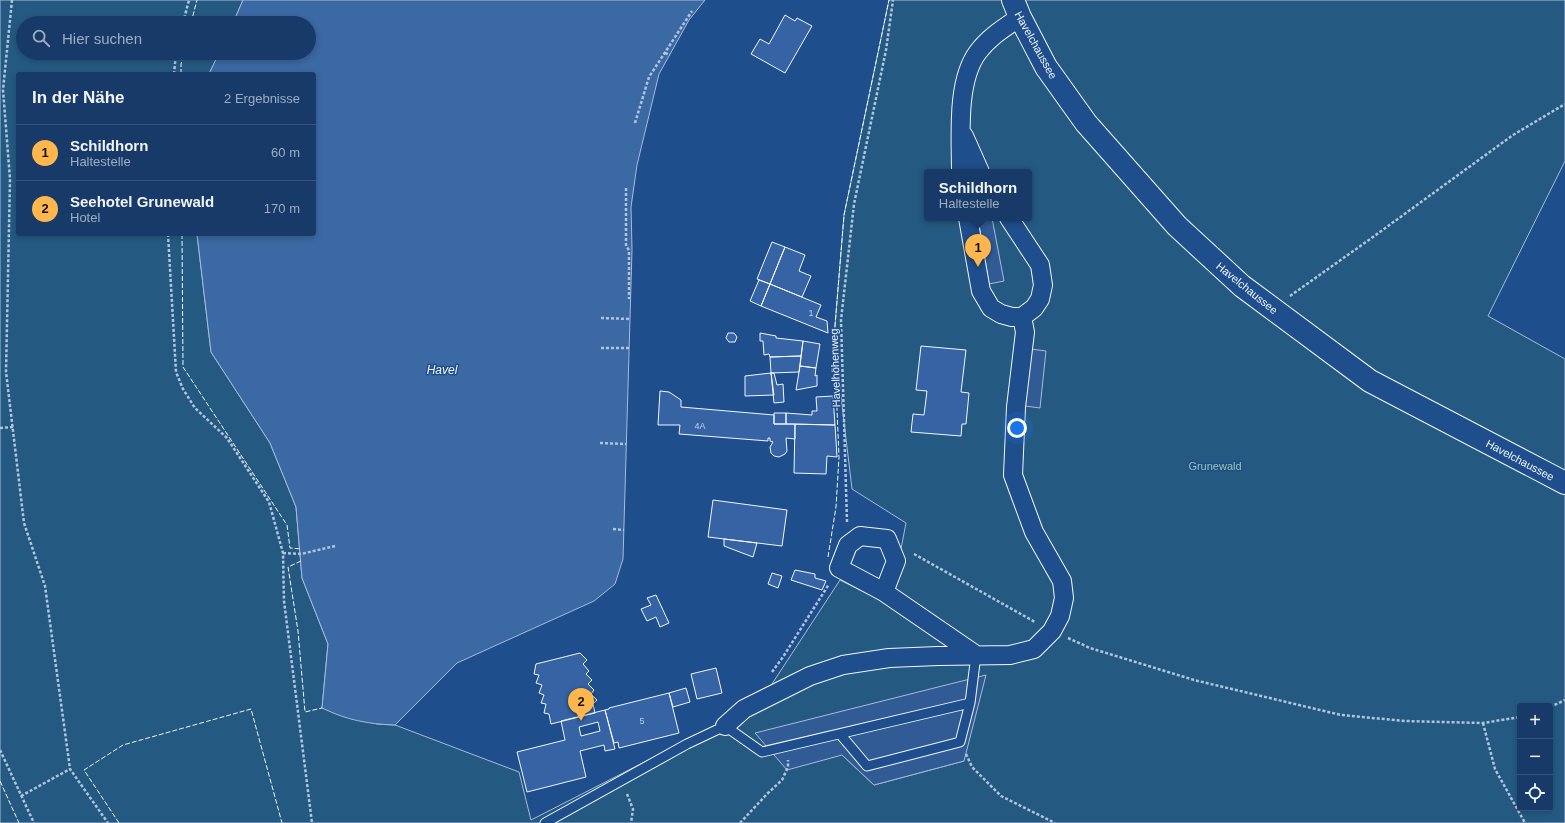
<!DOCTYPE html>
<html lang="de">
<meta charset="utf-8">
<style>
:root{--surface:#173a69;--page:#244571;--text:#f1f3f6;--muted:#9eadc0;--line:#36547d;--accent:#ffb74d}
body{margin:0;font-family:Arial,sans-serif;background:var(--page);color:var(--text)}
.controls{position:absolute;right:12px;bottom:12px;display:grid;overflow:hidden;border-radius:4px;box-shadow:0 2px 6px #0003}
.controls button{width:36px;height:36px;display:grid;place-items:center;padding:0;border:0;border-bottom:1px solid var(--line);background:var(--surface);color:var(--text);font:20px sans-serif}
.you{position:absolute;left:1017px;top:428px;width:14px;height:14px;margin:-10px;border:3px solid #fff;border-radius:50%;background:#1a73e8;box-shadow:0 0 0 6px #1a73e833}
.badge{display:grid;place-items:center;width:26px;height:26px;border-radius:50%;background:var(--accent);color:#111;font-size:13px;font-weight:700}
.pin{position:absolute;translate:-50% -33px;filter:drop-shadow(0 1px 2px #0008)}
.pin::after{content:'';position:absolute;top:21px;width:14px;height:12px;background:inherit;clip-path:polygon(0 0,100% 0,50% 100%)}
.popup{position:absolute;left:924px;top:169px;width:108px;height:52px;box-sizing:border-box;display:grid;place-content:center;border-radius:4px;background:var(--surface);filter:drop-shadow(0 1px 3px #0005);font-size:13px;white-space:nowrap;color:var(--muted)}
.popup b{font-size:15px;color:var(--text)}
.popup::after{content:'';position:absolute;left:50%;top:100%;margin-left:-8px;border:8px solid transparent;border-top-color:var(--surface)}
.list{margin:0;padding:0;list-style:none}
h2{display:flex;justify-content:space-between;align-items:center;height:52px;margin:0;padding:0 16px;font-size:17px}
h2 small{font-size:13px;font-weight:400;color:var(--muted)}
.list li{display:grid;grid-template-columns:26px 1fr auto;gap:12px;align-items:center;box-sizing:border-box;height:56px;padding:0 16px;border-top:1px solid var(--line)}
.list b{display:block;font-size:15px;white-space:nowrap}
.list p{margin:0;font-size:13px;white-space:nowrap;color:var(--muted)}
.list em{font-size:13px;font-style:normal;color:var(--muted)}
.icon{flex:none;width:22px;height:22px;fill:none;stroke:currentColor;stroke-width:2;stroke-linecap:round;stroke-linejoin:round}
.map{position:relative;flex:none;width:1565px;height:823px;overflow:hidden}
.search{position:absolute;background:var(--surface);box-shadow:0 2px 6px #0003;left:16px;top:16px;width:300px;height:44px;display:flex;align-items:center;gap:10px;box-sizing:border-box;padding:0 14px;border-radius:22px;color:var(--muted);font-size:15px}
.panel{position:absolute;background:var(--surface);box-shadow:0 2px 6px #0003;left:16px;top:72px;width:300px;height:164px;border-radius:4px}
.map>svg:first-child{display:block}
</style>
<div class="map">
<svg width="1565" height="823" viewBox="0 0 1565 823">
<rect width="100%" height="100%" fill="#1f4e8c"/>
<!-- green -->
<path fill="#245a82" stroke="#a8bbd7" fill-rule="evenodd" d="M0 0H243L233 23H23V53H219L209 74H18V234H197L211 352 270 443 296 507 302 578 328 644 322 708 377 724 395 725 519 772 531 820 713 727 770 687 840 580 890 605 906 523 852 489 834 338 844 215 889 0H1565V161L1488 316 1565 359V823H0ZM927 172H1029V218H927ZM1520 706H1550V808H1520ZM842 755 964 761 874 785Z"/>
<!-- parking -->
<path fill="#305b95" stroke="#a8bbd7" d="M978 218H992L1004 281 989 284Z
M1031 349 1046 351 1040 408 1025 406Z
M986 675 964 761 874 785 842 755 787 770 755 733Z"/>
<!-- water -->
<path fill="#3b69a3" stroke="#a8bbd7" d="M243 0H705L689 20 659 74 637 165 631 207 632 250 623 559 615 584 594 601 457 663 395 725C367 724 347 720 322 708L328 644 302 578 296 507 270 443 211 352 197 234H314V74H209L219 53H309V23H233Z"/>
<!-- building -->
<path fill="#3563a3" stroke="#f2f6ff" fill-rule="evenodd" d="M785 15 795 21 797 18 812 26 785 73 751 54 760 39 769 44Z
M772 242 785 247 770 284 757 279Z
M785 247 805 255 799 271 811 276 802 297 770 284Z
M759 280 770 284 761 306 750 301Z
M770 284 821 305 816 317 827 321 828 333 761 306Z
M728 333H734L737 337 735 342H729L726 338Z
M760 333 776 336V338L803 341 801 356 770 357 769 354 764 355 763 341H760Z
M803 341 820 344 816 368 800 366Z
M921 346 966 350 961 392 969 393 966 424H962L961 436 911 432 913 414 924 415 927 391 916 390Z
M801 356 799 372 771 373 770 357Z
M800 366 816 368 815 376 817 375V386L796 390Z
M771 373H774L777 385 783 384 784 402 774 403Z
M771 373 774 395 745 396V376Z
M660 391 669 392 681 400V407L774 415V424H795V439L786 438 787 451 785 454 779 457 774 456 771 453 770 447 773 442 770 441V438H768V441L679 434 680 425H658Z
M833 396 835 425 786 424V413L812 415V411H817L816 397Z
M774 413H786V424H774Z
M795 424 835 425 837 457 827 456 826 474 794 473Z
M713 500 787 510 782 546 708 537Z
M724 539 757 543 753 557 724 546Z
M795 570 815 574V578L826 581 822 590 791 580Z
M772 573 782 576 778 588 768 584Z
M656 595 669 623 660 627 656 617 647 621 641 609 651 605 647 598Z
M580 653 587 660 583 664 589 671 586 674 592 680 588 684 594 690 591 694 597 700 593 704 595 713 551 724 549 714 544 713 546 704 541 703 544 695 539 693 542 685 536 683 539 675 534 674 536 664Z
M716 668 722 693 697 699 691 674Z
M686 688 690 702 673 707 669 693Z
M669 693 679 733 619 748 618 742 614 743 605 710 609 709V708Z
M605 710 615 749 605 751 604 745 580 751 586 777 527 792 517 752 565 740 561 721ZM598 722 600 731 581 736 579 727Z"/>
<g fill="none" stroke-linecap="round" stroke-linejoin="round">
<defs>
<path id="lane" d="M840 734 867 766 960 742 970 703
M545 823 687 744 725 726 762 752 970 703 976 655"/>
<path id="street" d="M964 136 980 172
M961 172C961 137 956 81 978 52 989 37 1004 28 1020 17
M968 218 981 291 991 308 1001 314 1012 317H1022L1034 308 1040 299 1043 285 1040 265 1009 218
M884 592 896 561 887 539 860 536 848 545 839 568 884 592 976 655
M725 726 744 709 810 676 843 665 889 658 938 656 1010 655 1034 649 1052 631 1060 616 1064 598 1062 581 1034 532 1013 475 1016 407 1025 332 1022 317"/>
<path id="secondary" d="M1013 0 1020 17 1046 67 1086 123 1177 226 1242 286 1370 381 1565 483"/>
</defs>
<!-- lane casing -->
<use href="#lane" stroke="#f2f6ff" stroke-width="11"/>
<!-- street casing -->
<use href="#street" stroke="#f2f6ff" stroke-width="20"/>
<!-- secondary casing -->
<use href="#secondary" stroke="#f2f6ff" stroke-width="24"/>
<!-- path -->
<path stroke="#b3c4dc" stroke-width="2.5" stroke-dasharray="3 2" stroke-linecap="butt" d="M12 0 3 90 10 179 6 372 24 523 45 586 70 769 108 823
M183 23 189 0
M665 53 670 55
M174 74 176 53
M635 123 649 77 692 11
M626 188V246L629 250V299
M168 234 176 372 183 389 195 408 227 438 269 502 283 553 284 601 312 823
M1290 296 1373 237 1513 135 1565 104
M601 318 630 319
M601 348H629
M0 428 13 427
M600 443 626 444
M847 522 841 320 854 204 886 50 893 0
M613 529 624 530
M283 553 301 554 335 546
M914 554 1035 622
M1068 638 1090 648 1194 680 1341 715 1405 721 1483 723 1520 717
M772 672 783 657 829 584
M1550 707 1565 700
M1483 723 1495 769 1525 823
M0 750 34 823
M966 754 972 767 1001 796 1055 823
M627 794 633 809 631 823
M21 796 70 769
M740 823 767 794 782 780 788 767V760"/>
<!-- lane -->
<use href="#lane" stroke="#1f4e8c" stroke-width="9"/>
<!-- street -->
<use href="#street" stroke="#1f4e8c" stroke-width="18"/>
<!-- secondary -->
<use href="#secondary" stroke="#1f4e8c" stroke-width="22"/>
<!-- fence -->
<path stroke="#f2f6ff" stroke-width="1" stroke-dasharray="5 2" stroke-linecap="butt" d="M191 23 197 0
M181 74V64L184 53
M182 234 183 367 287 525 290 548 301 549
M828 557 836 507 839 457 834 338 844 215 889 0
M301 561 288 567 298 631 305 712 322 708
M0 781 19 823
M119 823 84 770 123 745 251 709 282 823"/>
</g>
<g text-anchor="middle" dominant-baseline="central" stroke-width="3" stroke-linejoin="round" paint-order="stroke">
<!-- number labels -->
<g font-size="9" fill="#c3d1e8">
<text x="811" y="313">1</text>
<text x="700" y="426">4A</text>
<text x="642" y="721">5</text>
</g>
<!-- street labels -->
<g font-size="11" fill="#f2f6ff" stroke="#1f4e8c">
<text transform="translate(1036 45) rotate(61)">Havelchaussee</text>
<text transform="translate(1247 288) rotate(39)">Havelchaussee</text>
<text transform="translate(835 368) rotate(-92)">Havelhöhenweg</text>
<text transform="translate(1520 460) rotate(28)">Havelchaussee</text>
</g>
<!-- park labels -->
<g font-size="11" fill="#97c8a6" stroke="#1f4e8c">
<text x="1215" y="466">Grunewald</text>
</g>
<!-- water labels -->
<g font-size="12" font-style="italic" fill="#f2f6ff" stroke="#1f4e8c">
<text x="442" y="370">Havel</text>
</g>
</g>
</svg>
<div class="controls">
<button>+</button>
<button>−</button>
<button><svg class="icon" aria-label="locate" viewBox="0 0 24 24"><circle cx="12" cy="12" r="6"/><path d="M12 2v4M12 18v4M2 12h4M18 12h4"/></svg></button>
</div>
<div class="you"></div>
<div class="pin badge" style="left:978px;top:267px">1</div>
<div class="popup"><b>Schildhorn</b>Haltestelle</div>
<div class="pin badge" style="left:581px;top:721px">2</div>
<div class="search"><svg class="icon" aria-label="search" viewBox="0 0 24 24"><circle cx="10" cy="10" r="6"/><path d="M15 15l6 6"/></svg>Hier suchen</div>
<section class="panel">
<h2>In der Nähe<small>2 Ergebnisse</small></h2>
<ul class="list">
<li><span class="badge">1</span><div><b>Schildhorn</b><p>Haltestelle</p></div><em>60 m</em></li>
<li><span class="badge">2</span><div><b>Seehotel Grunewald</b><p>Hotel</p></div><em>170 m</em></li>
</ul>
</section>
</div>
